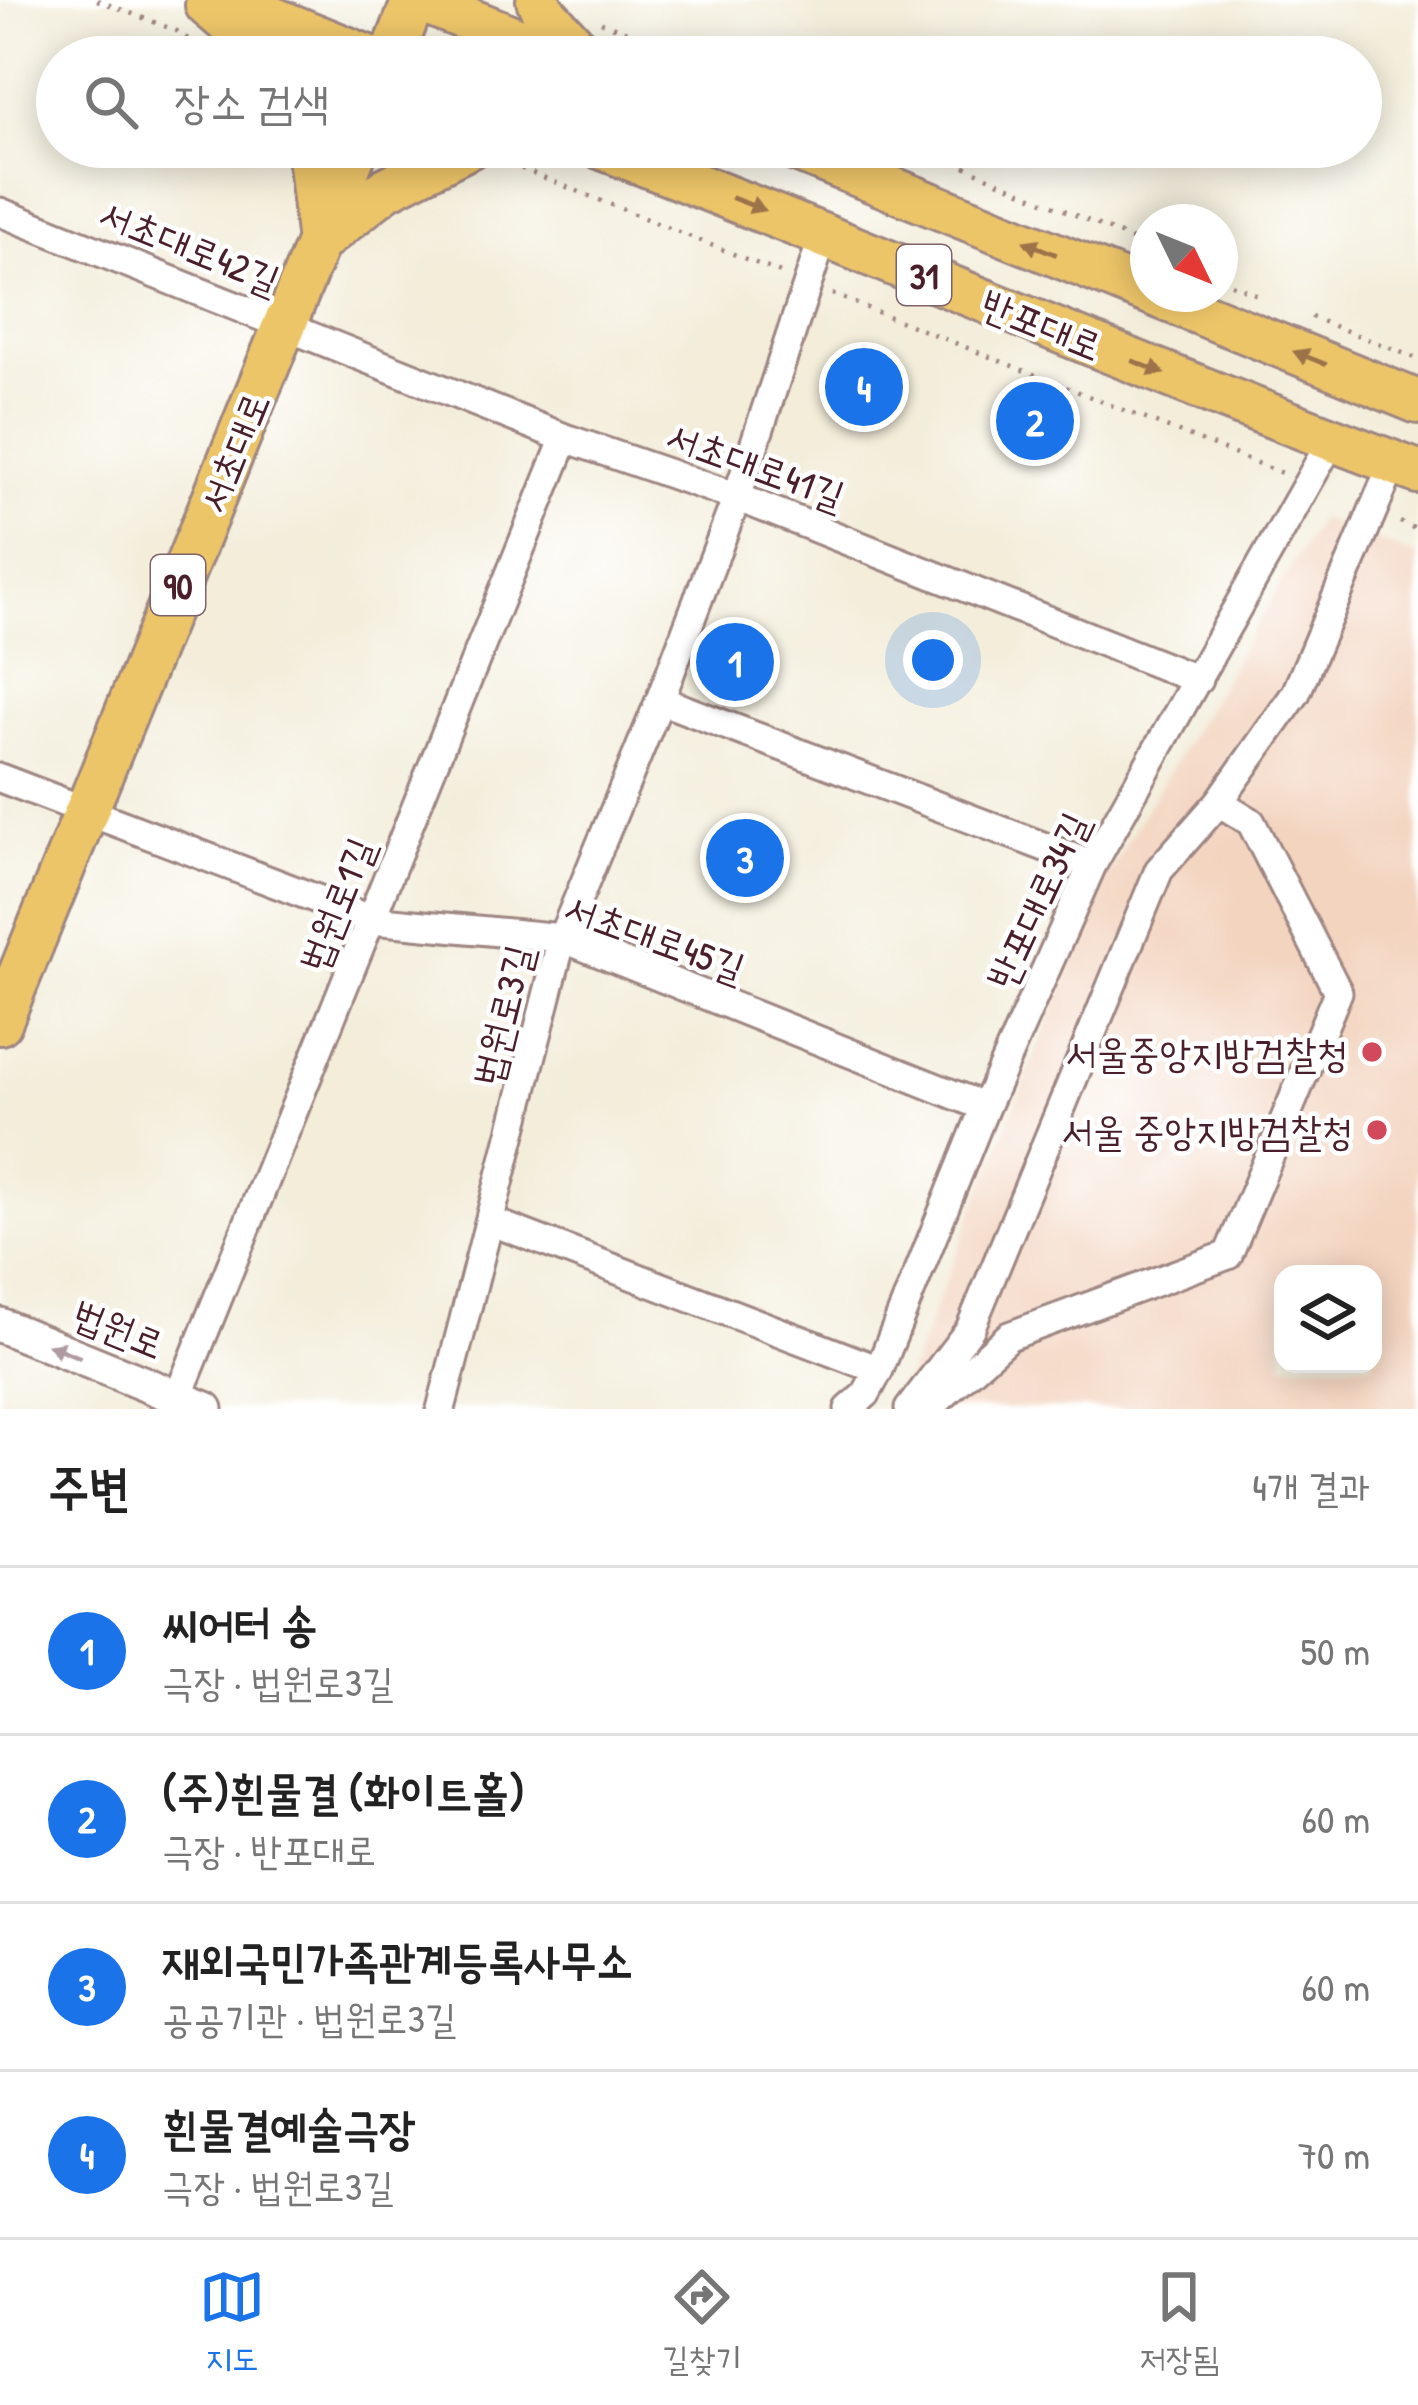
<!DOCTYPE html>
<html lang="ko">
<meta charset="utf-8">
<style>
:root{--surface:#fff;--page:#f2f2f2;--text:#222;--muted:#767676;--line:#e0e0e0;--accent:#1a73e8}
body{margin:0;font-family:"Patrick Hand","Poor Story",sans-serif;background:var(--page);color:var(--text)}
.controls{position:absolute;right:36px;bottom:36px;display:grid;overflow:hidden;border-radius:24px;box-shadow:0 6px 30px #0003}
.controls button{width:108px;height:108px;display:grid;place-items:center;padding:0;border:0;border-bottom:3px solid var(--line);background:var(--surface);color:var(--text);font:60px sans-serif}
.compass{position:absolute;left:1130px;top:204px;width:108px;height:108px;border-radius:50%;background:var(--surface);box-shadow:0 6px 30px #0003;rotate:133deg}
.you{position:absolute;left:933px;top:660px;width:42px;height:42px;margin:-30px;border:9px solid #fff;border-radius:50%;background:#1a73e8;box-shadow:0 0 0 18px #1a73e833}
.badge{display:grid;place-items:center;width:78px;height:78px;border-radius:50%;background:var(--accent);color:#fff;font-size:39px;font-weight:700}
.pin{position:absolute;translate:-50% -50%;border:6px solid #fff;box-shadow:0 3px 12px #0006}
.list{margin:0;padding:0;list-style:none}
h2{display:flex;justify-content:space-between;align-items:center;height:156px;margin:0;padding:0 48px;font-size:51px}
h2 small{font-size:39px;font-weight:400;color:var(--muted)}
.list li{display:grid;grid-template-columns:78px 1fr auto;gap:36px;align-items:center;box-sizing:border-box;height:168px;padding:0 48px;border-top:3px solid var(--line)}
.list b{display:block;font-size:45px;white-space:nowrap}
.list p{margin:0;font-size:39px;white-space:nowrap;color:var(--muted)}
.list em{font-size:39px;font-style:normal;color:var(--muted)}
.icon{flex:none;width:66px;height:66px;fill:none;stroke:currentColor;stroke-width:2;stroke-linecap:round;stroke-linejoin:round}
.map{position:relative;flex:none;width:1418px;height:1409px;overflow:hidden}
.search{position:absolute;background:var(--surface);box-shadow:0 6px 30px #0003;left:36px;right:36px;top:36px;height:132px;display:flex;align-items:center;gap:30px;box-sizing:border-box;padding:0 42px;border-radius:66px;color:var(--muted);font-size:45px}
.sheet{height:828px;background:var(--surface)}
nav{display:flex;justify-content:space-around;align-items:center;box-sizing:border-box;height:168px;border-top:3px solid var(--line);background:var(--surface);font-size:33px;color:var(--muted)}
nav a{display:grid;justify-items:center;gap:6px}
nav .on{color:var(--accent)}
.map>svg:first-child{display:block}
</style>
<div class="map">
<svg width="1418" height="1409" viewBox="0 0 1418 1409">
<rect width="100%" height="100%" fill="#fff"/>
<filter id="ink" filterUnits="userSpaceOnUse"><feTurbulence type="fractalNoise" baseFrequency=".00833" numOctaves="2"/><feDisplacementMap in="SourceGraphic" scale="24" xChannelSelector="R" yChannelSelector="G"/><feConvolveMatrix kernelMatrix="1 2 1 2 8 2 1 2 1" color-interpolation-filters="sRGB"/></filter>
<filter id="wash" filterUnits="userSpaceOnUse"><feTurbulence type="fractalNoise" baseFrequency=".004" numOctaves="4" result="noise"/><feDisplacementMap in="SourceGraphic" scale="48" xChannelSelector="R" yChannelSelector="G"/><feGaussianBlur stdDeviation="2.7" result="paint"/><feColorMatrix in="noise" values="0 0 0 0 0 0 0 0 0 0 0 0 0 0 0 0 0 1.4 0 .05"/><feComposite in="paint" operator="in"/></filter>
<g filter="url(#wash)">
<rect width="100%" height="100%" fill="#f3edda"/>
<!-- built -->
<path fill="#f3d4bf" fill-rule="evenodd" d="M1320 518 1418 557V1409H884L901 1394 1106 877ZM1283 1274H1373V1364H1283Z"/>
</g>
<g filter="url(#ink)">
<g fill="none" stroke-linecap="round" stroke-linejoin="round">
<defs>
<path id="minor" d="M0 212 565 438 737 497 1198 680
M660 700 1092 865
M0 778 372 920 562 938 985 1107
M490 1221 879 1370
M178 1397 565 438
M441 1409 562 938 660 700 737 497 824 234
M849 1409 866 1394 879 1370 985 1107 1092 865 1332 440
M909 1409 970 1329 1159 870 1219 802 1296 693 1393 463
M928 1409 1009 1336 1228 1255 1338 992 1251 822 1219 802"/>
<path id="tertiary" d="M0 1325 206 1409"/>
<path id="primary" d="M227 0 368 57
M419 0 563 57
M538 0 543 11 585 57
M207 5 247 39 257 57
M392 57 414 0
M308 147 318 234
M600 147C874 253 1143 369 1418 472
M789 147 1148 292
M320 241 386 189 469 147
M1153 294 1418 402
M0 1023 357 147"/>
</defs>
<!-- minor casing -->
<use href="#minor" stroke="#9e8682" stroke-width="33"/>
<!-- tertiary casing -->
<use href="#tertiary" stroke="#9e8682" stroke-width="39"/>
<!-- primary casing -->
<use href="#primary" stroke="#9e8682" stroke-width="48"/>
<!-- path -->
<path stroke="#9e8682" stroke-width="4.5" stroke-dasharray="3 9" stroke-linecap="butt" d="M97 0 177 31 195 44
M601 22 691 57
M921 147 1148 247
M510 164 783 274
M1220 279 1262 297
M832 294 1284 474
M1311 317 1418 359
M1400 522 1418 530"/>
<!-- minor -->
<use href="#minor" stroke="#fff" stroke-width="27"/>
<!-- tertiary -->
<use href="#tertiary" stroke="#fff" stroke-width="33"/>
<!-- primary -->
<use href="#primary" stroke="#edc569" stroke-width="42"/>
</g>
<!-- one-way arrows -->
<defs><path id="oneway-solid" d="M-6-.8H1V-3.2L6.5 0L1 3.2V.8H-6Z" transform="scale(3)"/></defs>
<g fill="#9c724a">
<use href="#oneway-solid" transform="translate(748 204) rotate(21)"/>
<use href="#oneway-solid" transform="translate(1040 248) rotate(-158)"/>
<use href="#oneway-solid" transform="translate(1310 358) rotate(-158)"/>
<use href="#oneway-solid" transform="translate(1148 367) rotate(22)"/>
</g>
<use fill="#ae9aa0" href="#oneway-solid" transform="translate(64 1351) rotate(-158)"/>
</g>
<!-- markers -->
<g fill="#d1495b" stroke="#fff" stroke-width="4.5">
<circle cx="1372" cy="1052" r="12"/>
<circle cx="1377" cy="1130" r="12"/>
</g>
<g text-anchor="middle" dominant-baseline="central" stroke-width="9" stroke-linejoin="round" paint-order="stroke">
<!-- shield labels -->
<g fill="#fff" stroke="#80626b" stroke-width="3">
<rect x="897" y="245" width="54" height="60" rx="9"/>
<rect x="151" y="555" width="54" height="60" rx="9"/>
</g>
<g font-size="36" font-weight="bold" fill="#4a1f2b">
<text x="924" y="275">31</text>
<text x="178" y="585">90</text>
</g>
<!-- street labels -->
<g font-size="39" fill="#4a1f2b" stroke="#fff">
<text transform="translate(190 246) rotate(22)">서초대로42길</text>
<text transform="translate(1042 324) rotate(22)">반포대로</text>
<text transform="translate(233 452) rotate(-68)">서초대로</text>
<text transform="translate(756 465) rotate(20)">서초대로41길</text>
<text transform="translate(1037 900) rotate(-65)">반포대로34길</text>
<text transform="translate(336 904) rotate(-68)">법원로1길</text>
<text transform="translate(655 937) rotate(20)">서초대로45길</text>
<text transform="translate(502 1015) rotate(-76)">법원로3길</text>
<text transform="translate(119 1328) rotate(22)">법원로</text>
</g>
<!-- poi labels -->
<g font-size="39" fill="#4a1f2b" stroke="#fff" text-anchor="end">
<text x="1348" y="1052">서울중앙지방검찰청</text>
<text x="1353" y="1130">서울 중앙지방검찰청</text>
</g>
</g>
</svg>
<div class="controls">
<button><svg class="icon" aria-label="layers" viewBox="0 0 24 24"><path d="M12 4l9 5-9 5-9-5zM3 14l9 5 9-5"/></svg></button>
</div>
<svg class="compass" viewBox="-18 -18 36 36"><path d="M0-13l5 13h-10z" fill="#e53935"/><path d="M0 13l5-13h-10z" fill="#767676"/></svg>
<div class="you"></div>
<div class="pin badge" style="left:735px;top:662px">1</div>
<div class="pin badge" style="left:1035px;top:421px">2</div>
<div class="pin badge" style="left:745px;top:858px">3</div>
<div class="pin badge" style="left:864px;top:387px">4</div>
<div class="search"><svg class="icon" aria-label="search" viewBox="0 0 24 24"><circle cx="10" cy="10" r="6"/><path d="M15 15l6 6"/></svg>장소 검색</div>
</div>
<section class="sheet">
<h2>주변<small>4개 결과</small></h2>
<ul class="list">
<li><span class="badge">1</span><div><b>씨어터 송</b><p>극장 · 법원로3길</p></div><em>50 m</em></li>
<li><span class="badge">2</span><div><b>(주)흰물결 (화이트홀)</b><p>극장 · 반포대로</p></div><em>60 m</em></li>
<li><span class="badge">3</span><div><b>재외국민가족관계등록사무소</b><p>공공기관 · 법원로3길</p></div><em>60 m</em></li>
<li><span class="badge">4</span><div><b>흰물결예술극장</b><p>극장 · 법원로3길</p></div><em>70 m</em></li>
</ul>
</section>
<nav>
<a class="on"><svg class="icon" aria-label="map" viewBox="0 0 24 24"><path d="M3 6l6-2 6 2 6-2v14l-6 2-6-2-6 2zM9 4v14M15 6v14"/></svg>지도</a>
<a><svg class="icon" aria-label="directions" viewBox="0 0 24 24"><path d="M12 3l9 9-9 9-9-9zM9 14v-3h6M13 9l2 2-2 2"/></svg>길찾기</a>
<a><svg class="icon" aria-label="saved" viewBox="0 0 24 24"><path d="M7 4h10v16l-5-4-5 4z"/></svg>저장됨</a>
</nav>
